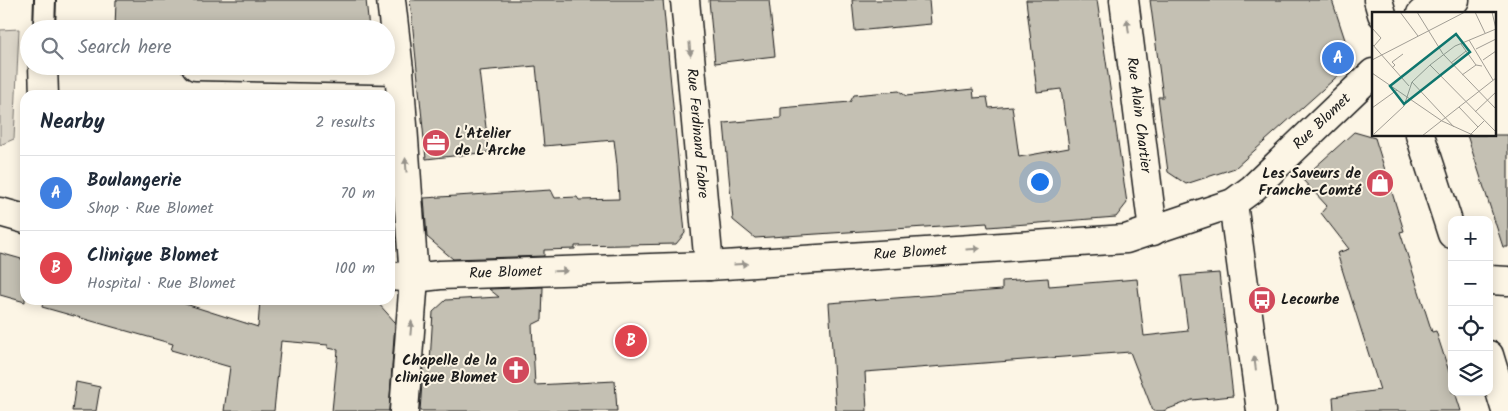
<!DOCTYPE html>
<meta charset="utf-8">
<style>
:root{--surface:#fff;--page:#f6f6f7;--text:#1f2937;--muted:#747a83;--line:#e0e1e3;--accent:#0b8043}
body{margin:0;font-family:Kalam,sans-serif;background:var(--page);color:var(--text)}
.controls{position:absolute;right:15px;bottom:15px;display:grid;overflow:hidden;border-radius:10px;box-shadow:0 2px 12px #0003}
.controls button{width:45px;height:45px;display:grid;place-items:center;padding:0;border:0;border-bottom:1px solid var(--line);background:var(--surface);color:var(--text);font:25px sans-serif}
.you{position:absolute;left:1039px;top:181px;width:18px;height:18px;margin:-12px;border:4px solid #fff;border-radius:50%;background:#1a73e8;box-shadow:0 0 0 8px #1a73e833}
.badge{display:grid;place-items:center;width:32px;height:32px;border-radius:50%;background:var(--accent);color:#fff;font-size:16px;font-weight:700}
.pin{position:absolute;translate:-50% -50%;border:2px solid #fff;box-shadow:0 1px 5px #0006}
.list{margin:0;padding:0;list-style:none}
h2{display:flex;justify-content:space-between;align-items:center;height:65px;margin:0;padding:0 20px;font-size:21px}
h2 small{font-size:16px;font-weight:400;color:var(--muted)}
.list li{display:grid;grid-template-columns:32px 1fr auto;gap:15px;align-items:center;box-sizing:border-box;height:75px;padding:0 20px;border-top:1px solid var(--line)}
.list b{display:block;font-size:19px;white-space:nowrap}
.list p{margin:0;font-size:16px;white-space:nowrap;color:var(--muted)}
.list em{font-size:16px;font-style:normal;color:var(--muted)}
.icon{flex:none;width:28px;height:28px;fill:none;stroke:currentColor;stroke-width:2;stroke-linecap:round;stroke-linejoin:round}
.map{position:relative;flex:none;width:1508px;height:411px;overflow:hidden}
.search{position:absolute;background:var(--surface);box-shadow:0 2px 12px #0003;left:20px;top:20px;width:375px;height:55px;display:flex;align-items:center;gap:12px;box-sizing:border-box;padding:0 18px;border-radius:28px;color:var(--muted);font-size:19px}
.panel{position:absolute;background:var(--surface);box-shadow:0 2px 12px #0003;left:20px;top:90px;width:375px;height:215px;border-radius:15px}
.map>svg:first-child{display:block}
</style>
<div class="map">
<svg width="1508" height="411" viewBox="0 0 1508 411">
<rect width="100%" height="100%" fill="#fcf5e5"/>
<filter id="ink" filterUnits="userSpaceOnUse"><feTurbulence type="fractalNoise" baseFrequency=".02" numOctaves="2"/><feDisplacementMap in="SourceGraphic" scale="10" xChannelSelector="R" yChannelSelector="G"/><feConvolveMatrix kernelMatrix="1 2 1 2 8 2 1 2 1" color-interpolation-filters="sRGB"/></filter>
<g filter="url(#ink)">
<!-- green -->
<path fill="#dbd5c8" stroke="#7c7872" d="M19 29 14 139 0 145V30Z"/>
<!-- building -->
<path fill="#c4c0b3" stroke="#1c1c1c" d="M116 0H366L369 29H115Z
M410 0H663L685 233 676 244 575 246V249L544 250V256L453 259 427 237 424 198 551 190 555 198 577 197 579 200 619 199 617 165 614 140 544 146 536 66 479 71 489 152 426 159Z
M709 0H769L775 56 715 63Z
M852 0H929L931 24 855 31Z
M1026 0H1097L1127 203 1116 217 988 227 987 223 755 238 733 220 724 123 781 118V108L850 102 854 95 899 91 906 96 973 89 974 98 987 97 989 108 1012 106 1019 157 1069 148 1061 89 1037 92Z
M1150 0H1332L1348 49 1342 72 1235 168 1186 184 1168 172 1158 97H1163Z
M1354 132 1375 138 1404 231 1400 232 1432 332 1436 331 1452 381V392H1455L1461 411H1334L1333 397 1380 390 1337 253 1349 249 1321 213 1327 206 1302 179Z
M1467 135H1508V247H1503Z
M0 253 25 260V302L0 295Z
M1219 273 1233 396 1192 400 1163 411H1153L1130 352 865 372 867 411H836L829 303 1002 290V281L1048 278 1049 286 1137 279 1144 336 1188 331 1181 276Z
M543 287 542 320 532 325 535 385 615 381 617 411H420L424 355 430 362 433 312 446 300 499 297 489 289Z
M43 300H173L258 327 260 300 377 302 395 322 389 411H332L338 350 328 348V345L281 341 274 411H224L230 367 171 350 173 344 42 307Z
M76 382 100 387 96 411H72Z"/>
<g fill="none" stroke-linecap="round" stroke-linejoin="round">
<defs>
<path id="pedestrian" d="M44 29 45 0"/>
<g id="minor">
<path d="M391 0 399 70 414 278 404 411"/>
<path id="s1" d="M685 0 709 266"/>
<path id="s2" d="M1124 0 1153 231"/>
<path d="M1421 14 1428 8 1455 0"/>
<path d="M43 66 44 95"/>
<path d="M196 66 399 70"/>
<path d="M1233 203 1261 411"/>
<path d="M0 212 25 219"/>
<path id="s3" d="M390 276 414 278 440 275 709 266 1126 239 1233 203 1252 189 1373 73"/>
<path d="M1489 280 1508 281"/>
</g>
<path id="secondary" d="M1378 0 1382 14
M1420 135 1452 234
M1489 355 1506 411"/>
</defs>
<!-- pedestrian casing -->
<use href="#pedestrian" stroke="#1c1c1c" stroke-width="24"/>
<!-- minor casing -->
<use href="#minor" stroke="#1c1c1c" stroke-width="31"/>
<!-- secondary casing -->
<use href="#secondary" stroke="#1c1c1c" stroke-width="31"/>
<!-- pedestrian -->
<use href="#pedestrian" stroke="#fcf5e5" stroke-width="20"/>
<!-- minor -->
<use href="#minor" stroke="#fcf5e5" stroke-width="28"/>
<!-- secondary -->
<use href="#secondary" stroke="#fcf5e5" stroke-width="28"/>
</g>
<!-- one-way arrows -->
<defs><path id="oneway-solid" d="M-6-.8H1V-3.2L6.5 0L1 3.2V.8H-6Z" transform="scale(1.25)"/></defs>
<g fill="#97938b">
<use href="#oneway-solid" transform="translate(1128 26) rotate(-97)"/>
<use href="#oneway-solid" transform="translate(690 49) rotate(85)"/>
<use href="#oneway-solid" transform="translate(406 165) rotate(-94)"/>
<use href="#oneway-solid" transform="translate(973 249) rotate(-4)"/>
<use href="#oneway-solid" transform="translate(741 264) rotate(-4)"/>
<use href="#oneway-solid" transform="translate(561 271) rotate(-2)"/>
<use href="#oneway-solid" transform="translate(411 328) rotate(-85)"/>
<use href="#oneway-solid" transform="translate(1255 363) rotate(-97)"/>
</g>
</g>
<!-- icons -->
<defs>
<symbol id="office-disc" viewBox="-11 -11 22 22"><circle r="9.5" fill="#d1495b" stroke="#fcf5e5"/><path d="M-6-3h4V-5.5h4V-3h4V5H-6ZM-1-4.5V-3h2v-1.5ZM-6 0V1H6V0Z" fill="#fff"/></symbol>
<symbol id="shop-disc" viewBox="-11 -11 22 22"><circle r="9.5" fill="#d1495b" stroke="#fcf5e5"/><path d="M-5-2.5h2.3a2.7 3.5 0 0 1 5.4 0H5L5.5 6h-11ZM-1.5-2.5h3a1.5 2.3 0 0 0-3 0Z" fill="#fff"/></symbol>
<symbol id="bus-disc" viewBox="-11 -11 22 22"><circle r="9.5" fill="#d1495b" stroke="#fcf5e5"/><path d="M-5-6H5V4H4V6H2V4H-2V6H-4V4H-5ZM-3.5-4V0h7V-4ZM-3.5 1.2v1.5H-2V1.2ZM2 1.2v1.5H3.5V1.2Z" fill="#fff"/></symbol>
<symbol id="church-disc" viewBox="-11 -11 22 22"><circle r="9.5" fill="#d1495b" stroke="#fcf5e5"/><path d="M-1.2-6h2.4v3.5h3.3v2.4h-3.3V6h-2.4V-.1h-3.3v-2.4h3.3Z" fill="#fff"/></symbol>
</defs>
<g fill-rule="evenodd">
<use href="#office-disc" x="420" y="127" width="32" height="32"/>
<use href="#shop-disc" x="1364" y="167" width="32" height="32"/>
<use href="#bus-disc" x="1246" y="284" width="32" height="32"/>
<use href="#church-disc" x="500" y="354" width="32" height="32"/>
</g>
<g text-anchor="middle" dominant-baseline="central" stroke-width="4" stroke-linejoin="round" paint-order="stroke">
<!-- street labels -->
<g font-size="15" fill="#1c1c1c" stroke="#fcf5e5">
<text stroke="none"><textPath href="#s2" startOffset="116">Rue Alain Chartier</textPath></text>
<text stroke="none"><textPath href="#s3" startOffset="971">Rue Blomet</textPath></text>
<text stroke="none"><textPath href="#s1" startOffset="134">Rue Ferdinand Fabre</textPath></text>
<text stroke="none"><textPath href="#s3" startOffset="521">Rue Blomet</textPath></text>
<text stroke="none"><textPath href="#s3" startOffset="116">Rue Blomet</textPath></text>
</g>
<!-- poi labels -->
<g font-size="15" font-weight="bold" fill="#1c1c1c" stroke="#fcf5e5" text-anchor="start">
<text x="455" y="134">L'Atelier<tspan x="455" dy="17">de L'Arche</tspan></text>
<text x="1361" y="174" text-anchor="end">Les Saveurs de<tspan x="1361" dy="17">Franche-Comté</tspan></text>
<text x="1281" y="300">Lecourbe</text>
<text x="497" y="361" text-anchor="end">Chapelle de la<tspan x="497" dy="17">clinique Blomet</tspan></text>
</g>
</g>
<!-- overview -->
<g transform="translate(1372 12)">
<rect width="124" height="124" fill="#fcf5e5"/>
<path fill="none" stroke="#a29e95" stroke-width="1" d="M28 0 46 24M45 0 71 42 124 97M103 0 113 21M120 0 124 17M0 16 9 26 2 34M97 28 121 68M0 32 37 74M89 32 104 53 110 54M104 37 124 27M0 48 93 0M111 48 124 39M79 51 94 39M58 53 124 120M20 56 23 53 20 50 31 42M0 61 70 109 103 124M90 63 104 53M40 70 82 115M87 95 106 115M0 96 25 78M103 100 124 80M2 122 32 94 40 70 58 53 83 34 124 17M50 124 124 66M97 124 112 109"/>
<path fill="#0f766e" fill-opacity="0.15" stroke="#0f766e" stroke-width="2.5" d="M84 22 98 40 32 92 18 74Z"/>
<rect width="124" height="124" fill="none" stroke="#1c1c1c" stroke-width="2.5"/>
</g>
</svg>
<div class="controls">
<button>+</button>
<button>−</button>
<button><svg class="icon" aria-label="locate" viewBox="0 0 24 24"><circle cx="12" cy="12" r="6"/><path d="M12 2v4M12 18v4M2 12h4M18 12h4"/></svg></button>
<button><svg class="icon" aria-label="layers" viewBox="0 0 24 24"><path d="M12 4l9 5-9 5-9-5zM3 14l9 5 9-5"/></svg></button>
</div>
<div class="you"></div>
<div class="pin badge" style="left:1338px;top:58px;background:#3f7fe0">A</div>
<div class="pin badge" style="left:631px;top:341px;background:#e0444e">B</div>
<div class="search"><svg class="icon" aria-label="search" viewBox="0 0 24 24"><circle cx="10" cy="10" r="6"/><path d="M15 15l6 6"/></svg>Search here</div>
<section class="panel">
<h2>Nearby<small>2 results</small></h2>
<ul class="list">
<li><span class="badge" style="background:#3f7fe0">A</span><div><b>Boulangerie</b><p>Shop · Rue Blomet</p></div><em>70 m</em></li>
<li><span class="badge" style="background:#e0444e">B</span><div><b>Clinique Blomet</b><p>Hospital · Rue Blomet</p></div><em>100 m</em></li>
</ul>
</section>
</div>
